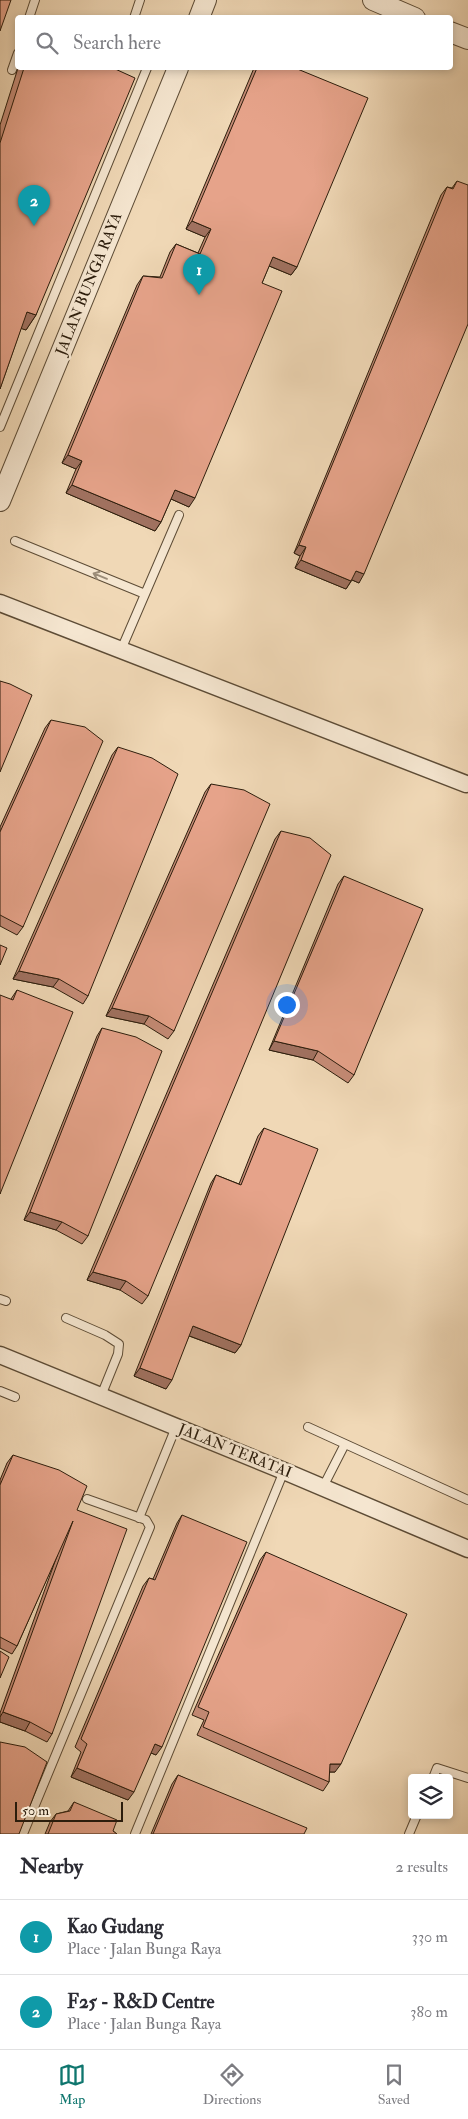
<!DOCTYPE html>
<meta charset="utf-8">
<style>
:root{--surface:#fff;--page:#f7f7f7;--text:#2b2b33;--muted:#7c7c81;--line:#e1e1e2;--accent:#0f766e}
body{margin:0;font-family:"IM FELL Double Pica",serif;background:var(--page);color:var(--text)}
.controls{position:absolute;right:15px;bottom:15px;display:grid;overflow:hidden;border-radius:5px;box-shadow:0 2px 8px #0003}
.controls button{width:45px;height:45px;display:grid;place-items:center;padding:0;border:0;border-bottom:1px solid var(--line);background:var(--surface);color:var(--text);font:25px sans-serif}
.scale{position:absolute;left:15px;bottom:12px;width:108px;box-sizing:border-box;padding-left:5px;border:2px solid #2c1d0c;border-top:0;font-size:14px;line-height:18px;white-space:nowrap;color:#2c1d0c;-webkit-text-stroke:4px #f5e6d0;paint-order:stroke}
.you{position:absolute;left:286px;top:1004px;width:18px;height:18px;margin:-12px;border:4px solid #fff;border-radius:50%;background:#1a73e8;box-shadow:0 0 0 8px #1a73e833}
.badge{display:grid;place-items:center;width:32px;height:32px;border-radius:50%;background:var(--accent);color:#fff;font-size:16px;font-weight:700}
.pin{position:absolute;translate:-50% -41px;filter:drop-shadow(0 1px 2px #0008)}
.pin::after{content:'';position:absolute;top:26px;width:18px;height:15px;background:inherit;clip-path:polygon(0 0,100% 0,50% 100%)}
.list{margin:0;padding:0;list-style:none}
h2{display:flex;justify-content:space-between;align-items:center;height:65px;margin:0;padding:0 20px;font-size:21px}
h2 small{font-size:16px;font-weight:400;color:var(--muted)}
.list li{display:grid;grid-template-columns:32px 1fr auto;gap:15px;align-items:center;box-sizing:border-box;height:75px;padding:0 20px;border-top:1px solid var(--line)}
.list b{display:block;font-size:19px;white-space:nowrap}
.list p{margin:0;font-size:16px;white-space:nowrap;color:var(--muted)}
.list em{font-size:16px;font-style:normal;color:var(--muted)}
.icon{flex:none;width:28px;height:28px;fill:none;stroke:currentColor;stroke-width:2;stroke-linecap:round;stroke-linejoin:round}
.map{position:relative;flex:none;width:468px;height:1834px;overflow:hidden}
.search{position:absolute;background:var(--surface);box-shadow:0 2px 8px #0003;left:15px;right:15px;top:15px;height:55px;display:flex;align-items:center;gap:12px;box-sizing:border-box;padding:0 18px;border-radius:5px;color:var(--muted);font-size:19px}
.sheet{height:215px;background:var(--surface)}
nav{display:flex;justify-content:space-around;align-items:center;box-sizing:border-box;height:70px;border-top:1px solid var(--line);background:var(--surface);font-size:14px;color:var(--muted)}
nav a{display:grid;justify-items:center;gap:2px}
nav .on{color:var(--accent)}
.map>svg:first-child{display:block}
</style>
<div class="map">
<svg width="468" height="1834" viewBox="0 0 468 1834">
<rect width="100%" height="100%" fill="#f0d8b6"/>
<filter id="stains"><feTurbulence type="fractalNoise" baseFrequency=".004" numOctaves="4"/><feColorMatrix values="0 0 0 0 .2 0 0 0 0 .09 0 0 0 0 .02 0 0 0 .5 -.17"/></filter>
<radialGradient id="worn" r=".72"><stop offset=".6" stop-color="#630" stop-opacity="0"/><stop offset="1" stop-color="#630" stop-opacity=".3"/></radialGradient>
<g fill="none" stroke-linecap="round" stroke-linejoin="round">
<defs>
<path id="service" d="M29 18 35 0
M134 18 140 0
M12 70 18 53
M0 427 147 68
M15 541 145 594
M121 650 179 515
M0 1299 6 1301
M66 1318 105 1335 119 1344 118 1354 101 1396
M0 1391 15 1397
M308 1427 468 1500
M323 1487 345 1444
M139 1518 176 1427
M433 1778 437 1768 468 1778
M23 1834 150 1527 146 1520 87 1499
M135 1834 284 1471
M409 1834 417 1815"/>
<path id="minor" d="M0 603 466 784
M0 1355 284 1471 468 1549"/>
<path id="tertiary" d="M373 0 415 18
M199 18 206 0
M450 32 468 39
M0 501 178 68"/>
</defs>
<!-- service casing -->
<use href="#service" stroke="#5d4c36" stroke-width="10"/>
<!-- minor casing -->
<use href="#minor" stroke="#5d4c36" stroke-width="19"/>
<!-- tertiary casing -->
<use href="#tertiary" stroke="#5d4c36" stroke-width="22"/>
<!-- service -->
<use href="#service" stroke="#f5e6d0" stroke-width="8"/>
<!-- minor -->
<use href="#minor" stroke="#f5e6d0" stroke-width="16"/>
<!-- tertiary -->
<use href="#tertiary" stroke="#f5e6d0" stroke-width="20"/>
</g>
<!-- wall -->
<path fill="#c68c77" stroke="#2c1d0c" d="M18 68H113L36 315 26 330 21 328 0 389V125Z
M254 68H295L297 267 291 275 269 266 262 283 189 507 171 499 161 522 155 531 66 493 76 469 62 463 137 285 143 276 160 277 170 252 176 244 198 253 205 237 186 229Z
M457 181 359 583 352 580 346 589 295 568 300 556 294 553 441 195 447 187 452 188Z
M51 720 23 927 17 935 0 926V827L45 728Z
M118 747 88 996 83 1004 53 987 13 979 112 755Z
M211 784 174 1031 168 1039 144 1024 106 1016 205 792Z
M281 831 148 1296 142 1304 120 1290 87 1280 275 839Z
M344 876 354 1075 348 1083 313 1060 269 1050 338 884Z
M17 990 0 1194 11 999Z
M102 1028 88 1236 82 1244 56 1230 24 1220 97 1036Z
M264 1128 241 1345 235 1353 189 1336 166 1389 134 1376 211 1183 216 1175 239 1184 258 1136Z
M13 1455 77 1510 52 1734 47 1742 25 1731 0 1722V1713L57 1556 17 1646 12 1654 0 1648V1480L7 1463Z
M182 1515 156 1755 151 1753 128 1800 71 1777 81 1752 75 1747 143 1586 149 1578 153 1579 177 1523Z
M266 1552 335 1772H329V1782L323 1791 197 1735 204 1720 192 1715 260 1560Z
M178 1775 304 1834H151L172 1784Z
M74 1802 113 1831 117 1834H45L50 1822 56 1814 68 1811Z"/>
<!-- shaded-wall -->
<path fill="#a17261" stroke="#2c1d0c" d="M192 221 211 229 205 237 186 229Z
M273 257 297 267 291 275 267 265Z
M27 312 36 315 26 330 16 327Z
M68 455 82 461 76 469 62 463Z
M72 485 161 522 155 531 66 493Z
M175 490 195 498 189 507 169 498Z
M299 545 306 547 300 556 294 553Z
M301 560 351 581 346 589 295 568Z
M356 571 364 574 359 583 350 579Z
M19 971 59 979 53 987 13 979Z
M112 1008 149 1016 144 1024 106 1016Z
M274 1041 318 1051 313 1060 269 1050Z
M30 1212 62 1222 56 1230 24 1220Z
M93 1272 126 1281 120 1290 87 1280Z
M193 1326 241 1345 235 1353 187 1335Z
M140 1368 172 1380 166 1389 134 1376Z
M3 1712 30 1722 25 1731 0 1722V1717Z
M155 1744 162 1747 156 1755 149 1752Z
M330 1764H341L335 1772H324Z
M77 1768 134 1792 128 1800 71 1777Z"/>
<!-- building -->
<path fill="#e6a38a" stroke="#2c1d0c" d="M0 0H11L0 31Z
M24 68H113L135 78 36 315 27 312 0 389V143Z
M257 68H295L368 98 297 267 273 257 262 283 282 291 195 498 175 490 161 522 72 485 82 461 68 455 143 276 162 278 176 244 200 254 211 229 192 221Z
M457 181 468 185V324L364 574 356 571 351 581 301 560 306 547 299 545 447 187 453 189Z
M0 681 10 684 32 695 0 772Z
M51 720 85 727 103 741 23 927 0 915V832Z
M118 747 152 758 178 774 88 996 59 979 19 971Z
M211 784 244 790 270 804 174 1031 149 1016 112 1008Z
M281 831 310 838 331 855 148 1296 126 1281 93 1272Z
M344 876 423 909 354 1075 318 1051 274 1041Z
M0 945 7 948 0 965Z
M17 990 73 1012 0 1194V995L13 1000Z
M102 1028 136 1037 162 1051 88 1236 62 1222 30 1212Z
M264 1128 318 1149 241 1345 193 1326 172 1380 140 1368 216 1175 241 1185Z
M13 1455 59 1470 87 1486 77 1510 127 1529 52 1734 30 1722 3 1712 73 1521 17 1646 0 1637V1485Z
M182 1515 247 1542 162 1747 155 1744 134 1792 77 1768 87 1744 81 1739 149 1578 155 1580Z
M266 1552 407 1614 341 1764H330L329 1782 203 1727 209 1712 198 1707Z
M0 1651 9 1657 0 1678Z
M0 1742 25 1747 47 1762 19 1834H0Z
M178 1775 307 1828 304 1834H153Z
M74 1802 117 1820 113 1831 117 1834H48L56 1814 70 1811Z"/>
<!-- one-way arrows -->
<defs><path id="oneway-shaft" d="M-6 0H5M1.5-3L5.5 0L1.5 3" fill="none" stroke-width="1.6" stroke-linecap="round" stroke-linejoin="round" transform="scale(1.25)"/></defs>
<use stroke="#9b8c78" href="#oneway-shaft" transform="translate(100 576) rotate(-158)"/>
<g text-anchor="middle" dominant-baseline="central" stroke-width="5" stroke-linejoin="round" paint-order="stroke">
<!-- street labels -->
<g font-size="15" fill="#2c1d0c" stroke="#f5e6d0">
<text transform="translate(89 284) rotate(-68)">JALAN BUNGA RAYA</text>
<text transform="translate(235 1451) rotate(22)">JALAN TERATAI</text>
</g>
</g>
<rect width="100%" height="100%" filter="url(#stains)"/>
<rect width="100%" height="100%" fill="url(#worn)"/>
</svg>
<div class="controls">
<button><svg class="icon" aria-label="layers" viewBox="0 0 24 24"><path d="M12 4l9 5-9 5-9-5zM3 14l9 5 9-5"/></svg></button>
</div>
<div class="scale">50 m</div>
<div class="you"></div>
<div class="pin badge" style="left:199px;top:295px;background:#0f9aa8">1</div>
<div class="pin badge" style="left:34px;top:226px;background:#0f9aa8">2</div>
<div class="search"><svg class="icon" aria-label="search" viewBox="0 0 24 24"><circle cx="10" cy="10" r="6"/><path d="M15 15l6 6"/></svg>Search here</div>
</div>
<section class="sheet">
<h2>Nearby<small>2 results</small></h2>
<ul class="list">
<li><span class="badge" style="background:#0f9aa8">1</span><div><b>Kao Gudang</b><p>Place · Jalan Bunga Raya</p></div><em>330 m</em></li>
<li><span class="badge" style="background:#0f9aa8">2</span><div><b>F25 - R&amp;D Centre</b><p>Place · Jalan Bunga Raya</p></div><em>380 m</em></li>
</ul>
</section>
<nav>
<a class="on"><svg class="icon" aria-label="map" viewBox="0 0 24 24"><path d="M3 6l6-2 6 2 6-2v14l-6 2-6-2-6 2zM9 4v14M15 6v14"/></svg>Map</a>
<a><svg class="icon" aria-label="directions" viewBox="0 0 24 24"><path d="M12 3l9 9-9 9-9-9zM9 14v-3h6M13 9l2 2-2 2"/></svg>Directions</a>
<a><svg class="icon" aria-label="saved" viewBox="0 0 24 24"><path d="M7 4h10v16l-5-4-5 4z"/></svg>Saved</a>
</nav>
